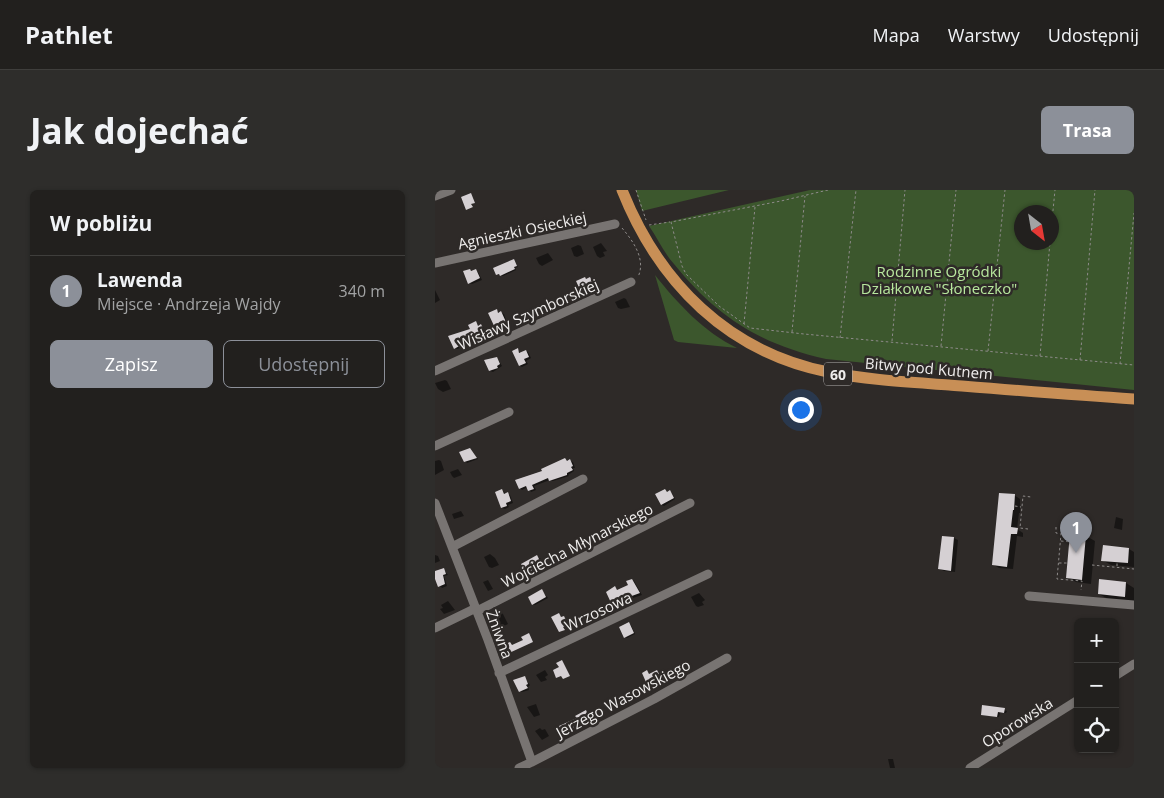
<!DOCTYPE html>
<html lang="pl">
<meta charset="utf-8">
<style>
:root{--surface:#22201e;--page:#2e2d2b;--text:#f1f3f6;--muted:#a2a3a4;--line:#3f3e3c;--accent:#8c9099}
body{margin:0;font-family:"Open Sans",sans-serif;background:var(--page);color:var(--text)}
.controls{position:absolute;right:15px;bottom:15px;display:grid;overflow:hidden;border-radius:8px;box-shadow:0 1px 4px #0004}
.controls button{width:45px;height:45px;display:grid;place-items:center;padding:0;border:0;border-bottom:1px solid var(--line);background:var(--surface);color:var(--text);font:25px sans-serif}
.compass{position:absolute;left:579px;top:15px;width:45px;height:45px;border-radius:50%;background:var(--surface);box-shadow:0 1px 4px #0004;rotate:149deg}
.you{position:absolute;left:365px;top:219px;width:18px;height:18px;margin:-12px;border:4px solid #fff;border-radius:50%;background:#1a73e8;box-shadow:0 0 0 8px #1a73e833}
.badge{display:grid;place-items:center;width:32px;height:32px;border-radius:50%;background:var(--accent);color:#fff;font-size:16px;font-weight:700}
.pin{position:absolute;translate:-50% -41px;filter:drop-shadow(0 1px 2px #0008)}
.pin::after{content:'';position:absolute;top:26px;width:18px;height:15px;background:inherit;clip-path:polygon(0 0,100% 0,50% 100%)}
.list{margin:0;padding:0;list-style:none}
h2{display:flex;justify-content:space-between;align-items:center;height:65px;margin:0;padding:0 20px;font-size:21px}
h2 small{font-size:16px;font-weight:400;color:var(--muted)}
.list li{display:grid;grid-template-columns:32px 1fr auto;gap:15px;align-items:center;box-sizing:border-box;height:70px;padding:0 20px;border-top:1px solid var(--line)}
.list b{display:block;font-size:19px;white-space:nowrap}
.list p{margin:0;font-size:16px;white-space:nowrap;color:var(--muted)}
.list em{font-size:16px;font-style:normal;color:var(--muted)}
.actions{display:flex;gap:10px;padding:15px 20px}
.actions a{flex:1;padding:11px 0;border:1px solid var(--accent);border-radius:8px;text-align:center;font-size:18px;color:var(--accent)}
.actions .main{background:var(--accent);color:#fff}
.icon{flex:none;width:28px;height:28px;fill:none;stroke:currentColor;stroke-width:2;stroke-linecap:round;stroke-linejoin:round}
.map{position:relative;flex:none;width:699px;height:578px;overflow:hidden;border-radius:8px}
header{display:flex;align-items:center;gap:30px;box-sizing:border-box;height:70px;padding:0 25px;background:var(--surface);border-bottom:1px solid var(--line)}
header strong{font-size:24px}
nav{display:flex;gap:28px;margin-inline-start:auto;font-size:18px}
.intro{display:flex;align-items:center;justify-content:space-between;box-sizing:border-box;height:120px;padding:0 30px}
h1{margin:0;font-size:35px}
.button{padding:12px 22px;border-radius:8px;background:var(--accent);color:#fff;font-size:18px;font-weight:700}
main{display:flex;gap:30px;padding:0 30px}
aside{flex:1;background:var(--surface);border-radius:8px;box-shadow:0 1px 4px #0004}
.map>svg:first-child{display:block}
</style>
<header>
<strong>Pathlet</strong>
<nav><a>Mapa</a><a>Warstwy</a><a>Udostępnij</a></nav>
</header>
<div class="intro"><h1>Jak dojechać</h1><a class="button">Trasa</a></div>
<main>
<aside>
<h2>W pobliżu<small></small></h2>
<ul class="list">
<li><span class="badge">1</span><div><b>Lawenda</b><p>Miejsce · Andrzeja Wajdy</p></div><em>340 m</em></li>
</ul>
<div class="actions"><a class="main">Zapisz</a><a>Udostępnij</a></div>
</aside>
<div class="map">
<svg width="699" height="578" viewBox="0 0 699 578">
<rect width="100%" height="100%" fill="#2e2a28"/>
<!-- green -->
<path fill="#3c572d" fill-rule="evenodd" d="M201 0H294L207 21Z
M375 0H699V200L391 169C325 154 282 127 239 74 229 63 223 49 214 36ZM616 22V52H586V22Z
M220 85C243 114 269 142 302 158L243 152 239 150Z"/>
<!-- shadow -->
<path fill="#0007" d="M166 53 172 61 168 62 170 66 165 68 162 66 158 57Z
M143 55 146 56 149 64 142 67 139 66 136 58Z
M113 63 118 70 107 76 104 74 101 68Z
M78 71 83 77 80 78 81 80 68 86 62 84Z
M35 80 43 82 47 90 37 94 34 93Z
M150 88 158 90 161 96 150 103 147 101Z
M0 100 5 110 0 113Z
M189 108 191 109 195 117 186 119 183 118 180 112Z
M61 121 69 124 72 133 67 136 68 139 64 141 62 140Z
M41 133 44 136 48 137 52 145 46 147 47 149 43 151 41 149 27 155 28 157 22 159 20 158 37 140Z
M82 160 86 163 91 161 93 162 96 168 91 171 93 174 87 177 85 176Z
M62 168 67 176 58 182 55 181Z
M10 190 12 191 16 199 8 202 3 199 0 193Z
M35 259 43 269 32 273 30 271Z
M4 270 6 271 9 280 0 285V271Z
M130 270 138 272 140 278H138L139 281 133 285 134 286 118 291 115 290 99 296 101 300 96 302 93 297 87 300 85 298Z
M23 279 27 285 19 288 17 286 15 282Z
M67 300 71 304 75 305 78 313 73 315 74 317 70 319 67 318Z
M230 301 237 303 240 309 229 316 227 315Z
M579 305 585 309V323H584L582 339 588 343V347L582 346 578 379 564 378 559 375Z
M26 321 29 326 19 329 17 324Z
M681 327 688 329 687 340 679 338Z
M636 345 651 346 660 351 656 394 641 392 632 387Z
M519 348 523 350 520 382 509 381 505 379Z
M694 359 699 362V377L676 375 667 370Z
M55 364 60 368 64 375 57 378 54 377 49 367Z
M0 365 3 366 5 371 0 373Z
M102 367 106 369 109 376 101 379 103 382 99 383 91 381Z
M8 379 13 385 9 386 12 396 7 398 0 389V382Z
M53 390 58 399 53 401 48 392Z
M197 390 199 391 207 405 198 408 195 405 183 411 186 416 181 418 179 416 180 397 183 401 195 396Z
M70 391 72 395 69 397 66 393Z
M691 393 699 398V411L673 409 664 404Z
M107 401 113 408 100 415 97 414Z
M264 403 270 410 267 412 269 415 263 417 261 416 256 407Z
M13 411 20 420 9 424 5 419 8 418 6 415Z
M65 422 68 424 73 434 67 437 65 436 59 425Z
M194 434 196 435 200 444 192 448 190 447Z
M110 480 113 485 110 487 112 490 106 492 101 485Z
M212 481 215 484 222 481 228 490 219 494 221 498 217 500 215 498Z
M89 488 95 495 93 497 94 500 87 502 85 501Z
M101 514 105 525 99 527 92 517Z
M569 520 572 521 571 523H565L564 527 549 525Z
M151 522 156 529 139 537 140 539 131 544 129 543Z
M105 538 107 540 110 539 114 546 107 550 100 541Z
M453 569H458L460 578H455Z"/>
<!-- building -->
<path fill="#d5d0d3" d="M36 3 40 13 36 14 38 17 31 20 26 7Z
M79 69 82 76 79 77 80 79 65 86 64 84 61 85 58 78Z
M35 79 36 81 41 79 45 88 33 94 28 81Z
M150 87 151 89 155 87 159 95 146 102 141 91Z
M62 119 63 123 66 121 71 132 65 134 67 138 61 140 53 123Z
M41 131 43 136 46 134 50 143 45 146 46 148 40 151 39 147 25 153 26 155 19 159 13 146 35 139 33 135Z
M83 158 84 163 91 160 94 167 89 169 91 173 84 176 77 161Z
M62 167 65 174 62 176 63 178 54 181 49 170Z
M35 258 42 268 29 272 24 262Z
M130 268 132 271 135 269 138 276 136 277 138 280 132 283V285L114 291 113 288 97 295 99 299 93 301 91 296 84 299 80 290 107 281 106 279Z
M67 299 69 304 73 302 76 311 71 313 72 316 66 318 60 302Z
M230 299 232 302 235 300 239 308 226 315 220 304Z
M564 303 580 304 579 320H578L576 337 583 338 582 344H576L572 377 557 375Z
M635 343 651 345 647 390 631 388Z
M507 346 519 347 516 381 503 379Z
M668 355 694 358 693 373 666 371Z
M102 365 106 373 98 377 99 379 94 382 93 380 90 381 86 374Z
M9 378 11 384 8 385 10 394 3 397 0 389V381Z
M197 389 205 403 194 407 193 404 181 409 184 414 178 417 171 402 180 396 182 400 193 395 191 391Z
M664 389 691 392 690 407 663 404Z
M107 399 111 407 97 415 93 407Z
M124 423 126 427 129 426 133 435 128 437 130 440 124 442 116 427Z
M194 432 199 443 189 448 184 437Z
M94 443 98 452 70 465 66 456 75 452 77 455 88 450 86 447Z
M127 470 135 486 128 489 126 486 121 488 118 480 124 477 121 473Z
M212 480 214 484 222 480 226 488 218 493 219 496 214 499 207 483Z
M90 486 93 494 91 495 93 498 84 502 78 490Z
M547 515 570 518 569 523 563 522 562 527 546 525Z
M151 520 154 528 138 536 139 538 128 544 124 536 142 528 140 526Z"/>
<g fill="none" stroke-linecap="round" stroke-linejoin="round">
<!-- path -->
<path stroke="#8e8b8a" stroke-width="1" stroke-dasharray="2.5 2.5" stroke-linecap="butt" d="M201 0 211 30
M393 0 346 11 236 32 247 76 251 84 284 116 315 138 369 144 699 175
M214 35 235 32
M187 38C199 52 211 70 203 87
M616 41 620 0
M309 134 320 17
M357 142 370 6
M405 148 421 0
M457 151 470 0
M506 156 521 0
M553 161 570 0
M605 166 615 52
M645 170 660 0
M685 174 699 23
M580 316 586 317
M621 337V343L626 344 622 389 647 391 646 400
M593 339 585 338 588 306 596 307
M626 351 636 352
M624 373H633
M657 375 699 379
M682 376V372"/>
<!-- minor -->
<path stroke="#787472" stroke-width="9" d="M0 6 16 0
M0 73 180 34
M0 181 196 92
M0 256 74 222
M0 313 53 450 97 572 84 578
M17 357 148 289
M594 406 699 415
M42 421 255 313
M0 438 41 418
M64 483 273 384
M680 486 699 474
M97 572 219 509 292 468
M535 578 643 510"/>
<!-- major -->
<path stroke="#c88f56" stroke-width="11" d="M187 0C224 93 293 162 393 182 433 190 474 192 514 195 576 200 637 205 699 209"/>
</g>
<g text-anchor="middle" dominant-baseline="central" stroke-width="5" stroke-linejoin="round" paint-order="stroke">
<!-- shield labels -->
<rect fill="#2e2a28" stroke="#b5b2b1" stroke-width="1" x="389" y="172.5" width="28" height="23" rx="4"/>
<g font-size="14" font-weight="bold" fill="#efedec">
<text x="403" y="184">60</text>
</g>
<!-- street labels -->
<g font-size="15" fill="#efedec" stroke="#2e2a28">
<text transform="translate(87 40) rotate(-12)">Agnieszki Osieckiej</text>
<text transform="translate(93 124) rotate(-24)">Wisławy Szymborskiej</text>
<text transform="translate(494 178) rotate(5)">Bitwy pod Kutnem</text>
<text transform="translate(142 355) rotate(-27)">Wojciecha Młynarskiego</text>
<text transform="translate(163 421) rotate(-25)">Wrzosowa</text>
<text transform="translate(65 444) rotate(70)">Żniwna</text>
<text transform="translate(188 508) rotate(-28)">Jerzego Wasowskiego</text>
<text transform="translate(582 532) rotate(-32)">Oporowska</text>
</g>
<!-- park labels -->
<g font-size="15" fill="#b7e79d" stroke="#2e2a28">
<text x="504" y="81">Rodzinne Ogródki<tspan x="504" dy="17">Działkowe "Słoneczko"</tspan></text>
</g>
</g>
</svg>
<div class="controls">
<button>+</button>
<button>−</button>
<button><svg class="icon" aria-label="locate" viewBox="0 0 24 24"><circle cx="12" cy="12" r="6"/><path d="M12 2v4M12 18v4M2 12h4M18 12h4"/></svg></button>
</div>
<svg class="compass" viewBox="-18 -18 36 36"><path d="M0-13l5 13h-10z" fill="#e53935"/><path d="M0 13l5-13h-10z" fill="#a2a3a4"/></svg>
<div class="you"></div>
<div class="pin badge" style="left:641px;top:363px">1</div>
</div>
</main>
